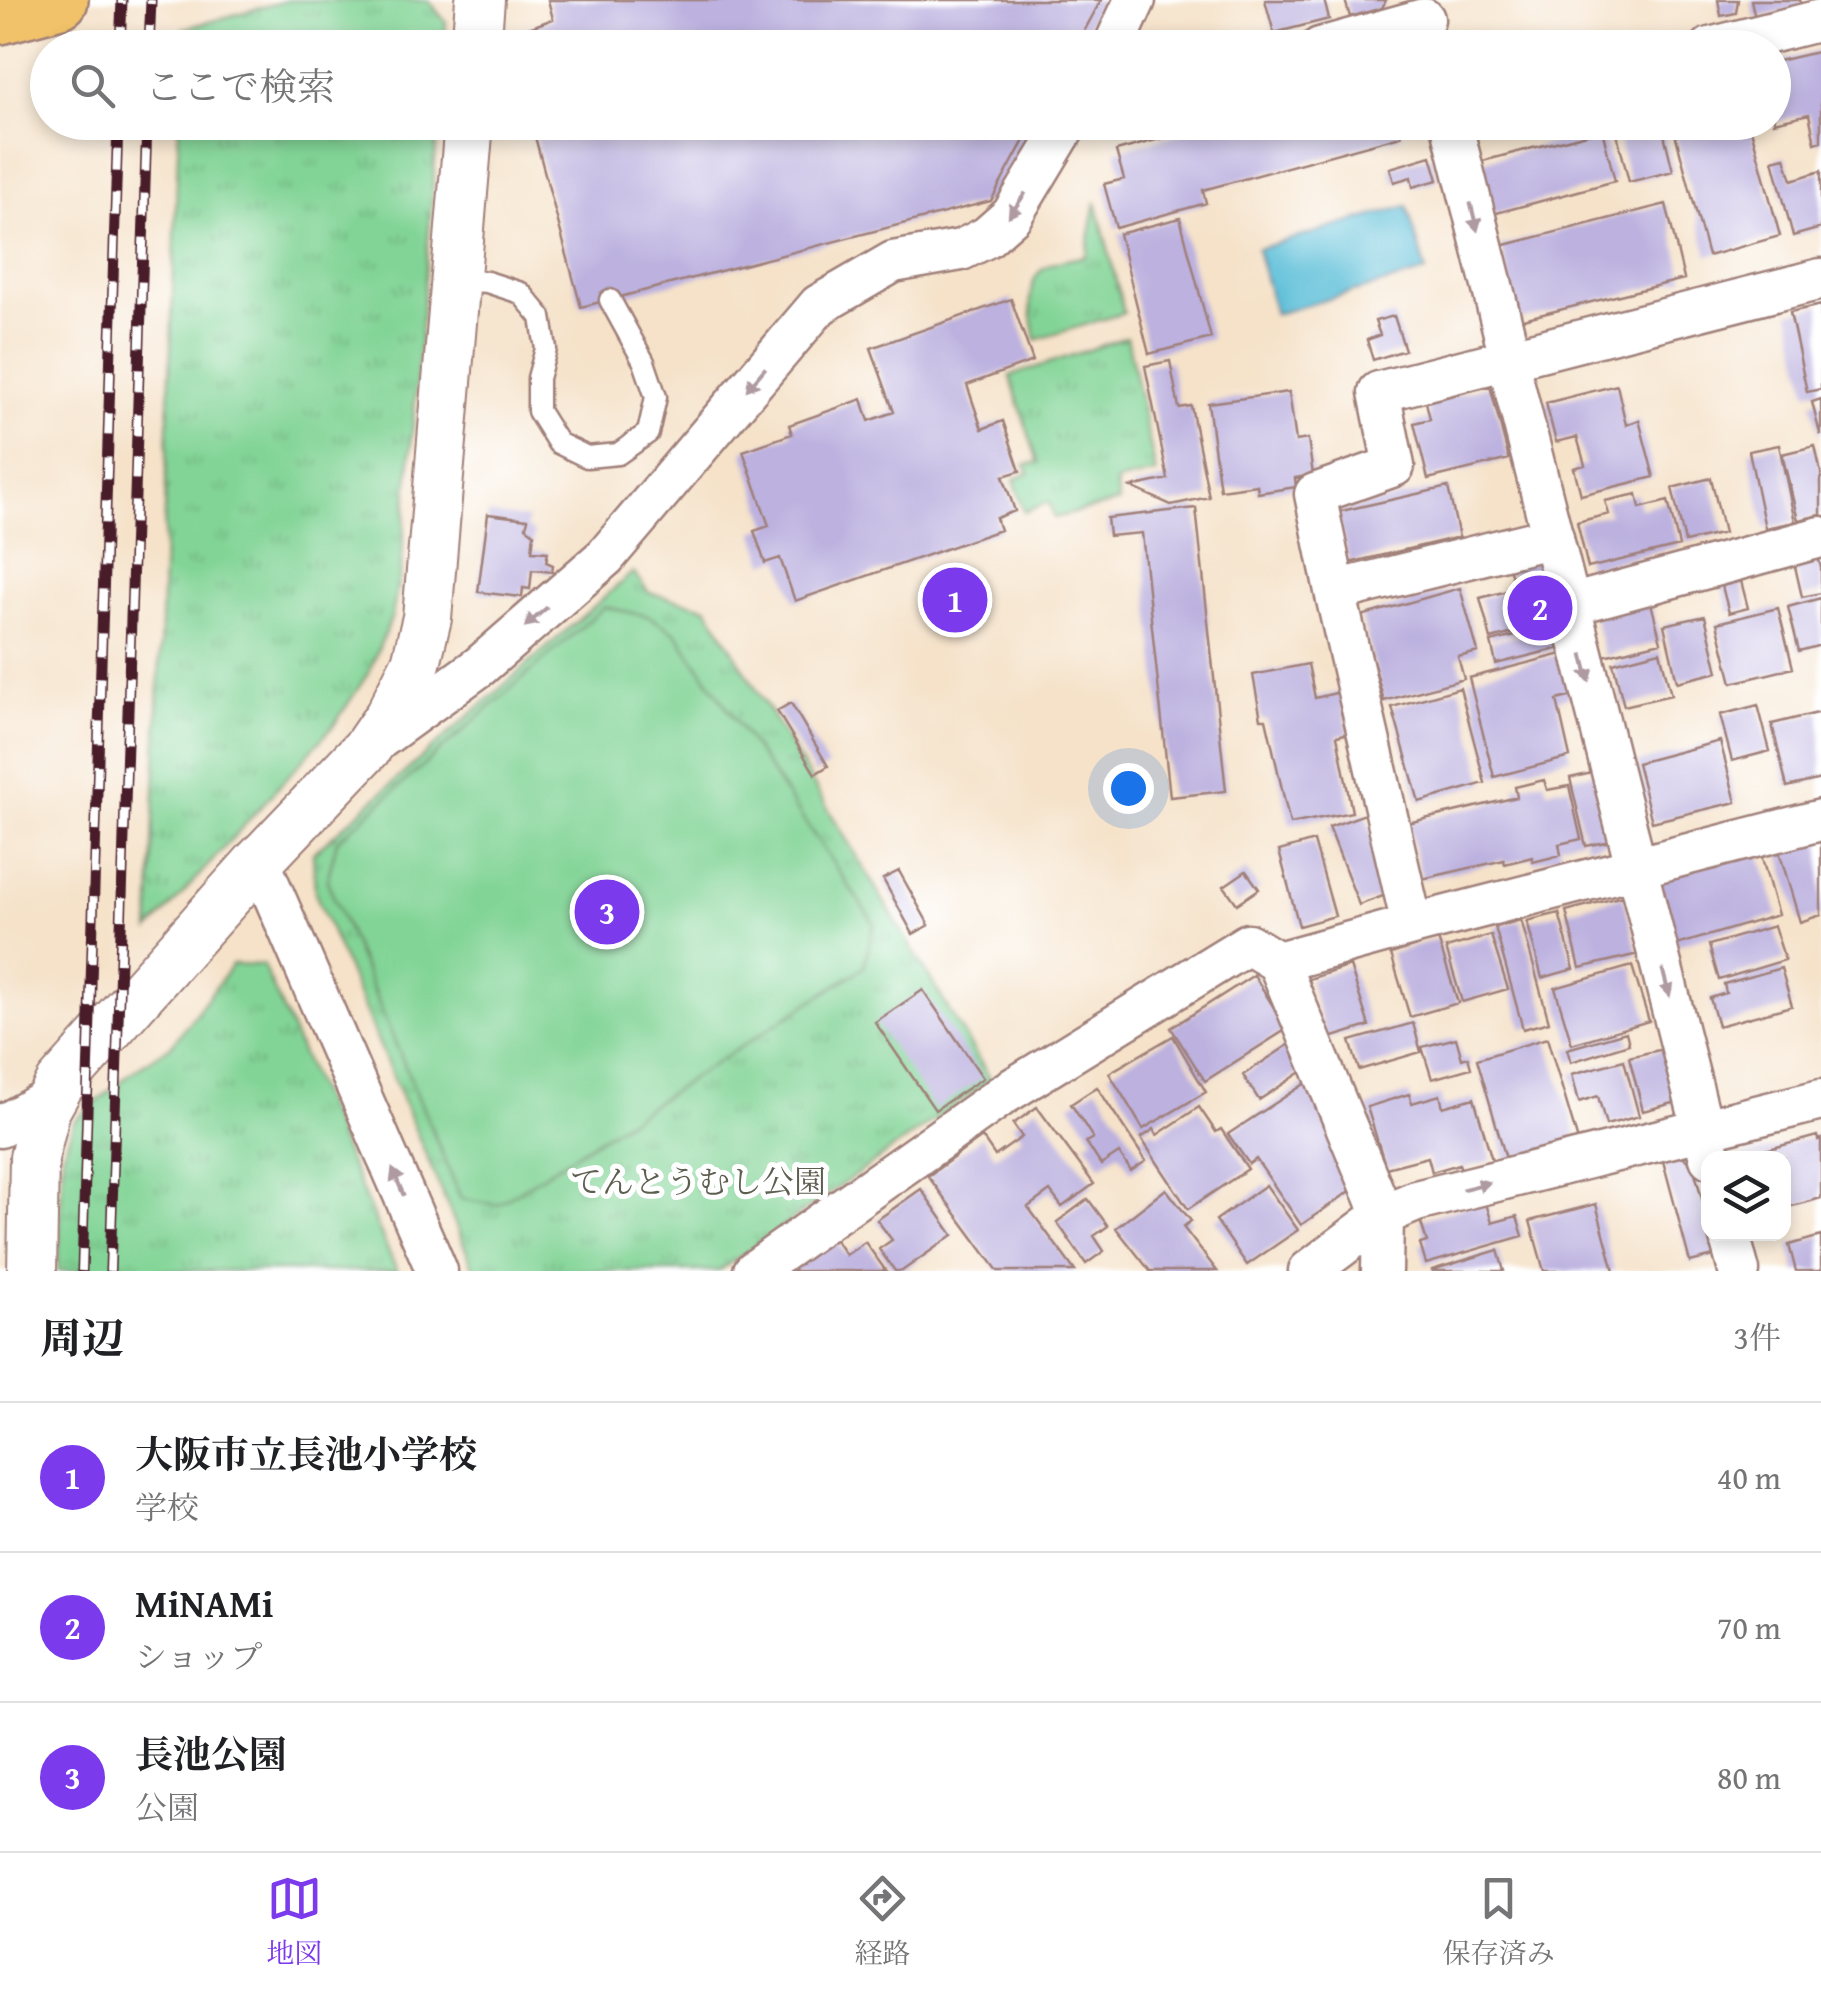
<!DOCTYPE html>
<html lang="ja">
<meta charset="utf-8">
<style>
:root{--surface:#fff;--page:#f2f2f2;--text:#202124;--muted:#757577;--line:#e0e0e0;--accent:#7c3aed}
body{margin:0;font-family:"Gentium Book Plus","Noto Serif JP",serif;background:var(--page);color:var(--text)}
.controls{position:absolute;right:30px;bottom:30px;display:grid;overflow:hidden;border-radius:20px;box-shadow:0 5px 15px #0003}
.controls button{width:90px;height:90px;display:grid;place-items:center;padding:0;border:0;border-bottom:2px solid var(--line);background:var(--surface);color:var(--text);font:50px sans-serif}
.you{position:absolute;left:1128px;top:788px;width:35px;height:35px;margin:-25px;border:8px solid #fff;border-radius:50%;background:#1a73e8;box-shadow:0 0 0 15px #1a73e833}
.badge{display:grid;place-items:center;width:65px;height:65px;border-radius:50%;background:var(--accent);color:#fff;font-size:32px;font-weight:700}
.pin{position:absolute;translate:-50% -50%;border:5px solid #fff;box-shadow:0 2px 10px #0006}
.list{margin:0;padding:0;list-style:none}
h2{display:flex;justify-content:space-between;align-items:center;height:130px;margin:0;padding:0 40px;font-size:42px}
h2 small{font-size:32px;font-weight:400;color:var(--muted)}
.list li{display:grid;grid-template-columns:65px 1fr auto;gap:30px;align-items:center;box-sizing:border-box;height:150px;padding:0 40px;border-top:2px solid var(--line)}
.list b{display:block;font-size:38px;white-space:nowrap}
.list p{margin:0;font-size:32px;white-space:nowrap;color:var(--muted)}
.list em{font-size:32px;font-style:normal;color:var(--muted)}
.icon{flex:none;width:55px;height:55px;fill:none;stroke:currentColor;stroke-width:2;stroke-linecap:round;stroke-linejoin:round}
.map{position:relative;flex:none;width:1821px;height:1271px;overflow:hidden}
.search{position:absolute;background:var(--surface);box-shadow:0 5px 15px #0003;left:30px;right:30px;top:30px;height:110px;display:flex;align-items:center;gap:25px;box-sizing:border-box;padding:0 35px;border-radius:55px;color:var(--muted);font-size:38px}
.sheet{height:580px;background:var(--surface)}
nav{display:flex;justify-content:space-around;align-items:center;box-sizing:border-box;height:140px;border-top:2px solid var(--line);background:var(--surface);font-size:28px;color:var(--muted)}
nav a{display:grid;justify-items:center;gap:5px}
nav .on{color:var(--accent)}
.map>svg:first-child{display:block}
</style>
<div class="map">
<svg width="1821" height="1271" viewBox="0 0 1821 1271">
<defs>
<pattern id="grass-tufts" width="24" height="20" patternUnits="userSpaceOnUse" patternTransform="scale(2.5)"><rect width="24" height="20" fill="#82d496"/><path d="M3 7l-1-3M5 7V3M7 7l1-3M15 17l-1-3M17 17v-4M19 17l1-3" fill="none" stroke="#72b681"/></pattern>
</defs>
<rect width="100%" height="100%" fill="#fff"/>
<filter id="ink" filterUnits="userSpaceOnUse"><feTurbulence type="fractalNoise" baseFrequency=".01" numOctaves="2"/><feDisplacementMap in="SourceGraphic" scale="20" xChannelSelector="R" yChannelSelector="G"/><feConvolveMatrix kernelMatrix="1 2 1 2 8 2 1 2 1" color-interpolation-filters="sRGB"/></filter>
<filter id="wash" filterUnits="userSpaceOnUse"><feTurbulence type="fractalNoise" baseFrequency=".0048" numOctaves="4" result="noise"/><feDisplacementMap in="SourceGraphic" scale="40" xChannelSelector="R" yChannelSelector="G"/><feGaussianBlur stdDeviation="2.25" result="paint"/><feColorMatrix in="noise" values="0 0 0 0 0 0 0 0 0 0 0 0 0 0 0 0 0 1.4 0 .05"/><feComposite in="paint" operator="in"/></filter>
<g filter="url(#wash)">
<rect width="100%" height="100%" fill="#f5e2c9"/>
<!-- grass -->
<path fill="url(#grass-tufts)" stroke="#667a60" stroke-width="2.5" d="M288 0H428L446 22 444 47H182L183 29Z
M179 123H438L401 569 392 616 369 672 334 725 150 930Z
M1096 201 1124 313 1036 340C1032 317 1022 280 1047 266 1058 260 1074 259 1086 256Z
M1127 337 1156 473 1116 482 1119 502 1054 518 1049 502 1024 512 1014 479 1029 473 1025 465 1038 462 1010 376Z
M633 572 649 593 707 607 991 1080 719 1271H475L315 893 313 853Z
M233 964 263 965 397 1271H58L63 1154 74 1121 132 1072 172 1045Z"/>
<!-- pitch -->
<path fill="#82d496" stroke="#667a60" stroke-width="2.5" d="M604 607 648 616 676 633 874 923 864 967 497 1205 461 1199 327 881 337 841Z"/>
<!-- water -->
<path fill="#59bdd7" stroke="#526e81" stroke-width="2.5" d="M1407 206 1426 272 1275 314 1257 249Z"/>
<g id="blocks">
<!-- building -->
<path fill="#bcb1df" d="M548 0H1101L1075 48H519L521 31 553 19Z
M1265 0H1324L1329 19 1274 33Z
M1345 0H1386L1382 8 1350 17Z
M1718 0H1738L1736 13 1721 16Z
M1751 0H1800L1802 8 1755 18Z
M1821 51V141L1815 143 1809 114 1774 122V62Z
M531 122H1034L991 201 581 307Z
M1221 122H1397L1401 136 1203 190 1206 203 1116 228 1104 184 1124 179 1116 151Z
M1614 122H1661L1673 171 1629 182Z
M1672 122H1749L1780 236 1708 256Z
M1602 130 1615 181 1493 214 1479 162Z
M1431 156 1438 180 1413 187 1411 177 1394 182 1390 168Z
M1785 157 1792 180 1821 171V228L1793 236 1773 160Z
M1666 204 1684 279 1519 320 1501 246Z
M1180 218 1211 338 1149 354 1119 234Z
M1011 299 1033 361 967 385 982 429 1003 421 1020 471 1003 476 1015 511 996 518 1000 530 795 601 780 558 765 563 754 531 769 526 743 451 792 434 789 425 862 399 869 421 894 412 871 348Z
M1821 305V389L1807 392 1790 312Z
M1394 316 1405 350 1373 360 1367 340 1380 335 1375 321Z
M1170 361 1179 408 1191 406 1209 497 1171 505 1131 487 1168 479 1145 366Z
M1617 385 1626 425 1639 420 1654 477 1581 495 1574 468 1585 465 1577 437 1556 442 1546 403Z
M1490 386 1509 459 1428 479 1414 423 1430 419 1426 402Z
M1289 392 1296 441 1308 439 1313 475 1295 478 1296 487 1258 493 1257 485 1220 490 1208 403Z
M1821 399V434H1820L1812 402Z
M1779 445 1795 522 1765 528 1749 451Z
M1815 446 1821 473V515L1798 520 1782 454Z
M1711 478 1724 533 1685 542 1672 488Z
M1448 487 1459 537 1349 563 1337 512Z
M1637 494 1640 508 1668 501 1679 546 1588 568 1577 522 1609 514 1605 501Z
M1196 508 1226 791 1170 797 1142 533 1109 536 1107 518Z
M488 514 528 519 526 527 534 533 532 551 548 552 546 562 553 565 552 572 532 570 530 589 523 588 522 597 478 592Z
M1818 556 1821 568V593L1802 597 1794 562Z
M1507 559 1544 561 1559 621 1491 639 1480 598 1515 589Z
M1741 581 1748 608 1729 613 1722 586Z
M1460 588 1478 652 1458 657 1464 679 1384 701 1361 616Z
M1821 598V645L1799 651 1788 607Z
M1650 599 1661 642 1604 656 1593 613Z
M1778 608 1793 668 1732 683 1717 623Z
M1705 616 1718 672 1677 682 1664 625Z
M1559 625 1564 647 1496 664 1491 642Z
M1660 651 1671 695 1624 706 1613 663Z
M1566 653 1577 695 1557 700 1570 757 1494 777 1469 678Z
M1308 664 1315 698 1340 692 1349 733 1337 736 1352 812 1290 824 1266 719H1261L1253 675Z
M1460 688 1485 783 1419 802 1392 707Z
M791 703 828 766 815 774 777 711Z
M1758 705 1770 751 1732 761 1720 715Z
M1821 712V779L1787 787 1772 724Z
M1720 741 1736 802 1652 822 1637 763Z
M1601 771 1616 840 1586 846 1570 778Z
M1544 780 1547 790 1569 786 1581 839 1559 844 1561 855 1533 862 1532 857 1505 864 1504 860 1422 879 1408 823 1517 797 1515 787Z
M1365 814 1394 892 1359 905 1329 827Z
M1821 838V915L1800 922 1779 851Z
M1314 841 1335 916 1299 926 1279 851Z
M1759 848 1778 915 1677 945 1659 886 1668 875Z
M899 871 929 925 913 934 883 879Z
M1246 871 1259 889 1237 904 1224 886Z
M1623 896 1638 954 1580 968 1566 911Z
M1559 913 1574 969 1542 978 1527 921Z
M1521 920 1549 1022 1523 1029 1495 927Z
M1774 926 1785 960 1719 980 1709 945Z
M1491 935 1508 989 1462 1002 1446 948Z
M1438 939 1458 1003 1410 1017 1391 954Z
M1350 966 1369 1026 1327 1039 1309 979Z
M1632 966 1649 1021 1572 1044 1555 988Z
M1781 968 1792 1006 1718 1026 1710 998 1726 993 1724 984Z
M1254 975 1287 1029 1205 1081 1171 1028Z
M923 990 983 1078 935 1110 875 1022Z
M1413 1023 1421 1052 1359 1070 1350 1041Z
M1626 1032 1629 1044 1571 1062 1567 1049Z
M1173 1036 1206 1092 1143 1129 1109 1073Z
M1456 1038 1462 1059 1468 1057 1471 1068 1432 1079 1422 1047Z
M1547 1038 1578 1141 1507 1162 1477 1059Z
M1290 1044 1306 1069 1259 1100 1243 1075Z
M1668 1048 1681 1101 1643 1111 1629 1057Z
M1624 1060 1639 1116 1606 1125 1598 1096 1579 1102 1572 1074Z
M1306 1083 1359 1185 1301 1225 1256 1159 1249 1164 1228 1134Z
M1097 1087 1146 1161 1131 1171 1119 1153 1101 1165 1086 1142 1093 1138 1071 1104Z
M1409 1094 1412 1103 1440 1095 1443 1107 1474 1098 1492 1160 1461 1169 1459 1164 1432 1172 1428 1157 1386 1168 1367 1107Z
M1037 1107 1094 1184 1062 1207 1050 1191 1028 1207 1075 1271H998L928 1176 982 1137 995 1156 1022 1137 1013 1124Z
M1199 1107 1216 1132 1221 1129 1248 1169 1188 1209 1141 1138 1154 1129 1157 1135Z
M1817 1136 1818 1140 1821 1139V1198L1804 1203 1784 1208V1158H1736Z
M1683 1156 1694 1169 1708 1221V1234H1712L1718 1255 1690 1262 1663 1161Z
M1266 1185 1298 1230 1247 1265 1216 1220Z
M921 1189 953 1235 902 1271H895L879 1249 892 1240 877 1220Z
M1166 1189 1191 1221 1183 1227 1217 1271H1150L1116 1228Z
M1088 1199 1108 1226 1094 1236 1104 1251 1086 1264 1057 1222Z
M1485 1200 1492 1223 1517 1216 1523 1236 1426 1264 1420 1244 1427 1242 1420 1220Z
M1596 1204 1614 1271H1544L1530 1221Z
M831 1234 846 1255 865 1242 886 1271H780Z
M1821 1236V1271H1796L1789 1245Z
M1498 1250 1504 1271H1432V1270Z"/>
</g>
</g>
<g filter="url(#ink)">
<use href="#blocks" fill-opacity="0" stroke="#a0807a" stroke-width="2.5"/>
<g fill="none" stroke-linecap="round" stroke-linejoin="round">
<defs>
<path id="service" d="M456 280 487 282 521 293 541 317 546 349 538 378V411L558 443 587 457 618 454 648 433 656 397 644 362 610 300"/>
<path id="minor" d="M1113 48 1135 0
M1320 48 1424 19
M1710 48 1821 20
M1451 122 1510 357 1511 373 1710 1158
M1335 591 1553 537
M1570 605 1821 537
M375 742 480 666 605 557 819 305 893 262 961 250 987 237 1012 215 1068 122
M259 861 437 1271
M1412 925 1335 591 1315 494 1394 466 1379 392 1821 279
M1278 962 1412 925 1821 820
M0 1127 53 1097
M1729 1234 1739 1271
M754 1271 1004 1094 1248 944 1278 962 1383 1215 1382 1271
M1309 1271 1383 1215 1416 1201 1821 1100"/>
<path id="tertiary" d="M476 48 480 0
M32 1271 34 1158 46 1109 60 1084 259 861 367 748 389 716 416 663 427 618 469 122"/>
<path id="primary" d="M0 16 60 0"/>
</defs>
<!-- service casing -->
<use href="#service" stroke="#a0807a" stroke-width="25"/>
<!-- minor casing -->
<use href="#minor" stroke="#a0807a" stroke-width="45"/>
<!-- tertiary casing -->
<use href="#tertiary" stroke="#a0807a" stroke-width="52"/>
<!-- primary casing -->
<use href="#primary" stroke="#a0807a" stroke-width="60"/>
<!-- service -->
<use href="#service" stroke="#fff" stroke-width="20"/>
<!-- minor -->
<use href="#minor" stroke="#fff" stroke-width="40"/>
<!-- tertiary -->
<use href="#tertiary" stroke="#fff" stroke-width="48"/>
<!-- primary -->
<use href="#primary" stroke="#f2c26a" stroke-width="55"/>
<defs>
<path id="rail" d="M120 48 122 0
M149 48 151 0
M82 1271 118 122
M110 1271 147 122"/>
</defs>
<!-- rail casing -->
<use href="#rail" stroke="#4a1f2b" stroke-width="11"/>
<!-- rail -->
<use href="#rail" stroke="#fff" stroke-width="8" stroke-dasharray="22" stroke-linecap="butt"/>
</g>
<!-- one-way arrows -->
<defs><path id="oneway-solid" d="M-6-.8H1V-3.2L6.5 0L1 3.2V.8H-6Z" transform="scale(2.5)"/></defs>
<g fill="#ae9aa0">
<use href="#oneway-solid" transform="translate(1017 205) rotate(125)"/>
<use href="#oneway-solid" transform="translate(1474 217) rotate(76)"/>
<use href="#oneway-solid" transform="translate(756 379) rotate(130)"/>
<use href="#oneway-solid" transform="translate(536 617) rotate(139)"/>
<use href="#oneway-solid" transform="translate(1586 668) rotate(76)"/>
<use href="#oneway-solid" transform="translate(1666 983) rotate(76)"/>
<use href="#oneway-solid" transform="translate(398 1182) rotate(-113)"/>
<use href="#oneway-solid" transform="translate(1476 1186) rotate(-14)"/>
</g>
</g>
<g text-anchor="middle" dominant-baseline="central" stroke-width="10" stroke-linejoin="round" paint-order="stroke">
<!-- park labels -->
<g font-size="32" fill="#5e5e50" stroke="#fff">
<text x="698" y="1181">てんとうむし公園</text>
</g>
</g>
</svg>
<div class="controls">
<button><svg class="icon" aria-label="layers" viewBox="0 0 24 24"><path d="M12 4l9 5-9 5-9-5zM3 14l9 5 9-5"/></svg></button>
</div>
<div class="you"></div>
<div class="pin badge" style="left:955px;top:600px">1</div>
<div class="pin badge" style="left:1540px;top:608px">2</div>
<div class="pin badge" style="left:607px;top:912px">3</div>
<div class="search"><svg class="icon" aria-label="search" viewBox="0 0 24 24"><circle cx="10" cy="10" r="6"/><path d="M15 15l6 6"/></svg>ここで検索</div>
</div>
<section class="sheet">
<h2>周辺<small>3件</small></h2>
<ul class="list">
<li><span class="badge">1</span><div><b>大阪市立長池小学校</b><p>学校</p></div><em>40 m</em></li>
<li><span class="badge">2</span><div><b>MiNAMi</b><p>ショップ</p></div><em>70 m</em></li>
<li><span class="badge">3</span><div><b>長池公園</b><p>公園</p></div><em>80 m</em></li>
</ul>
</section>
<nav>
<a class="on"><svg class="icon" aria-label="map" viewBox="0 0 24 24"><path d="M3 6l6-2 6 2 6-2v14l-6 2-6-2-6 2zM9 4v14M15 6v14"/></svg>地図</a>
<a><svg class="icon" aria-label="directions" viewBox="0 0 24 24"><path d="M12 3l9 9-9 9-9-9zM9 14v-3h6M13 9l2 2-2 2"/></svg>経路</a>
<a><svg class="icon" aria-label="saved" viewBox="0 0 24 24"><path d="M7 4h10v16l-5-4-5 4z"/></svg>保存済み</a>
</nav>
